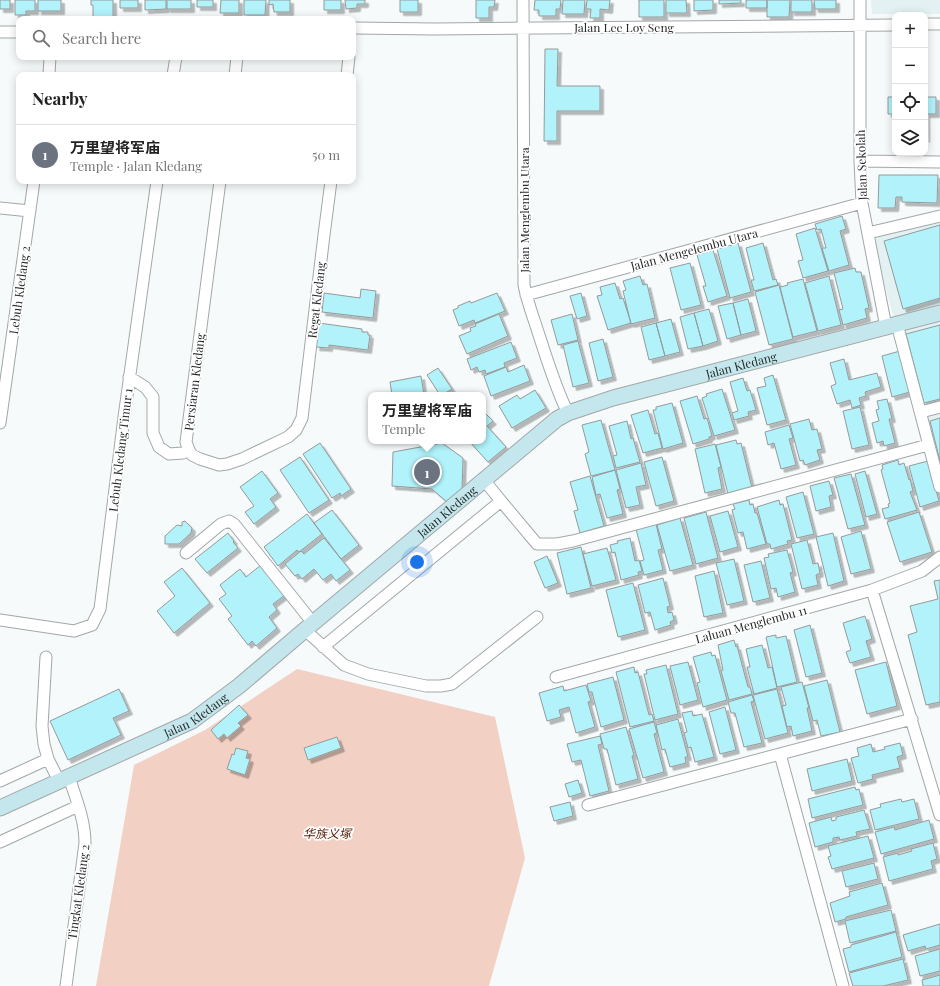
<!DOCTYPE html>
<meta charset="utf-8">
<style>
:root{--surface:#fff;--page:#f2f2f2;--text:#222;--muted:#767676;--line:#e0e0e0;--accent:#ea580c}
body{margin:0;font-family:"Playfair Display","Noto Sans SC",serif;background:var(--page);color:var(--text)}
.controls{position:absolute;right:12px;top:12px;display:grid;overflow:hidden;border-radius:8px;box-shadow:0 2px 10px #0003}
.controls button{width:36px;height:36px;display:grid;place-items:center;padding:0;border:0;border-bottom:1px solid var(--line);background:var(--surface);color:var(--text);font:20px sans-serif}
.you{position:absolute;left:417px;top:562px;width:14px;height:14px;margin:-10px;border:3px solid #fff;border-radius:50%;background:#1a73e8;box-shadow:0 0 0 6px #1a73e833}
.badge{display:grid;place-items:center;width:26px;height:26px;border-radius:50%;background:var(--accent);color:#fff;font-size:13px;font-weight:700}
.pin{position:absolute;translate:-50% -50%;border:2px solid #fff;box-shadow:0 1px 4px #0006}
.popup{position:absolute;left:368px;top:392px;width:118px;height:52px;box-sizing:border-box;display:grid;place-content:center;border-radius:8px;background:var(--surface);filter:drop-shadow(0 1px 3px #0005);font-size:13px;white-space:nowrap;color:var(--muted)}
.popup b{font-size:15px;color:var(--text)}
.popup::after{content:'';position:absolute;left:50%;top:100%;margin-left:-8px;border:8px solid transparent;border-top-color:var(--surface)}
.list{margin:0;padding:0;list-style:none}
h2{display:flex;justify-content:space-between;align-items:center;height:52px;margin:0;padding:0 16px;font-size:17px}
h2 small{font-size:13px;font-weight:400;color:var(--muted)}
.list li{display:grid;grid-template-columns:26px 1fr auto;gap:12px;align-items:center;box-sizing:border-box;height:60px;padding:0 16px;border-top:1px solid var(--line)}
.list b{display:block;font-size:15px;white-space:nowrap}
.list p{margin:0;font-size:13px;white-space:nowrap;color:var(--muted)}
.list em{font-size:13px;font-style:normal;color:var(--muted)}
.icon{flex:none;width:22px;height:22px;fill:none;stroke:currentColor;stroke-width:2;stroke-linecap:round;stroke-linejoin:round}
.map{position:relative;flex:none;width:940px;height:986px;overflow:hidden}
.search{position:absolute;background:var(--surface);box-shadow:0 2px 10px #0003;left:16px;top:16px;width:340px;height:44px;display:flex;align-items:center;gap:10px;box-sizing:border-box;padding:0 14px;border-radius:8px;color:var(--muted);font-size:15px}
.panel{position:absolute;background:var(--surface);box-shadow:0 2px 10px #0003;left:16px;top:72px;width:340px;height:112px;border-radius:8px}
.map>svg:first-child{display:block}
</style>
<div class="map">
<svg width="940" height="986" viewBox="0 0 940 986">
<defs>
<filter id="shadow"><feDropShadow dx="3.5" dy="3.5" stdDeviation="0" flood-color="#0004"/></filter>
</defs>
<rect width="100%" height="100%" fill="#f6fafb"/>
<!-- built -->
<path fill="#e3f1f3" d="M871 0H940V14H872Z
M940 216V484L871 236Z"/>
<!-- green -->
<path fill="#f2d1c4" d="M297 669 495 717 525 858 489 986H96L134 765 205 730Z"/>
<!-- building -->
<path fill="#b1f2fb" stroke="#959a9a" filter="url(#shadow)" d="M0 0H10V9H0Z
M15 0H35V11H26V15H15Z
M38 0H61V11H38Z
M91 0H113V19H93V5H91Z
M120 0H138V8H120Z
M145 0H166V9L145 10Z
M167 0H191V9H167Z
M197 0H213V7H197Z
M221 0H239V13H220Z
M244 0H266L265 15H244Z
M269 0H290V12H274L273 4 269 5Z
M324 0H341V10H324Z
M345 0H365V4H357V8L346 9Z
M400 0H418V12H400Z
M476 0H495L494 7H489V18H476Z
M535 0H561L560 9H556V16H539V10H534Z
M563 0H585L584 14H562Z
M587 0H610L609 10 600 9V18H590L591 9H586Z
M639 0H664V17H639Z
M666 0H686L687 13H666Z
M694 0H713V10L694 11Z
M719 0H741V3L719 4Z
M746 0H767V8H746Z
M767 0H790L789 17H767Z
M791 0H812V12H791Z
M814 0H836V9H815Z
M545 49H558L557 86H600V111H557V141H544Z
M888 97H895V114H888Z
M925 97H936V114H926V139Z
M879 175H938L937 203 902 202V197H896L895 208H878Z
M842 216 846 229 840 231 849 265 829 271 822 248H826L821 229 817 230 815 224Z
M940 225V298L903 309 884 241Z
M815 228 828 271 803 278 798 261 803 260 796 234Z
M738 243 751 292 730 298 717 249Z
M763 243 773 280 776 279 778 285 754 291 751 280H754L746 248Z
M713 250 727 296 708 302 703 286H706L697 255Z
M690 263 701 305 681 310 670 268Z
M855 268 856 272H861L869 308 865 309 867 318 843 325 839 310 843 309 834 273Z
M640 276 643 285 647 284 655 318 631 324 623 291 626 290 623 281Z
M829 276 841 325 818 331 805 283Z
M803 279 817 331 793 337 780 287 788 285 787 283Z
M615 283 620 299 623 298 631 323 608 330 597 296 602 295 600 287Z
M779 285 793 339 769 345 755 292Z
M361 289 376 291 373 318 322 312 324 293 360 298Z
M497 293 505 311 475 323 474 320 459 326 453 310 458 308V306L470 301 471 303Z
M581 293 587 316 577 319 570 296Z
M748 299 756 331 741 335 733 303Z
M733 303 741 335 727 339 718 306Z
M709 309 718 341 703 346 694 313Z
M694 313 703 346 688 349 680 317Z
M499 314 508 336 467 354 459 336 471 331 470 328 476 326 475 324Z
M572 314 578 340 558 345 551 320Z
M671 319 680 352 665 356 656 323Z
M319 323 362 329V332H368V335H370L368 350 329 345V348L316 347Z
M656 323 665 356 649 360 641 327Z
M940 325V399L924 403 906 334Z
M603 339 613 377 598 381 589 343Z
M578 341 589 383 573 387 563 345Z
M511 342 517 358 504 363 505 367 486 374 485 370 479 372 477 367 471 370 467 359Z
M900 351 910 392 892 397 882 356Z
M844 359 849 380 877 373 881 387 865 392 866 396 859 398 861 405 852 408 850 400 837 404 831 386 836 384 830 363Z
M524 365 530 381 491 396 484 376 506 367 508 372Z
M438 368 452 389 442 395H440L427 375Z
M773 375 786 420 767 425 757 388 766 386 764 378Z
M421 376 424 395H392L390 382Z
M743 378 747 391 750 390 756 410 748 412 749 416 734 420 732 413 738 411 730 382Z
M722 389 735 430 714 436 702 398 707 396 706 394Z
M535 390 546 408 512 428 499 406 517 395 520 399Z
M697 396 704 419 707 418 712 436 709 437V439L693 444 680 401Z
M887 399 892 419H889L895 443 884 446 883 441 877 443 872 423 879 421 876 410 879 409 877 401Z
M672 403 683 443 663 449 653 410H656V407Z
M860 407 869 445 852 449 843 411Z
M648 410 655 434 658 433 662 448 643 453 631 415Z
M485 413 493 421 487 426 506 447 488 462 469 441H483V415Z
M940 418V461L930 421Z
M809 419 812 430 817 429 822 449 817 450 820 460 805 465 803 460 800 461 790 424Z
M601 420 615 470 591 476 585 454 589 452 582 425Z
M627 421 631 439 633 438 640 462 616 468 613 456 617 455 609 426Z
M789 425 793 438 789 439 796 465 781 469 774 443 768 445 765 432Z
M736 440 737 444 741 443 752 488 728 494 716 445Z
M320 443 351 489 341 496 340 493 332 498 303 454Z
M442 443 463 458 462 490 447 502 432 489 392 486 393 452Z
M715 444 721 467 718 468 722 489 705 493 695 449Z
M300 457 329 500 309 513 280 470Z
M662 457 674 501 656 506 644 462Z
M898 460 899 465 904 463 909 480 910 479 913 491 910 492 917 510 885 519 882 509 889 507 888 504 890 503 881 470 883 469 882 465Z
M928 461 939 501 920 507 909 466Z
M641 463 646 485 636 487 640 505 626 508 616 470Z
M615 470 620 489 617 490 623 514 607 518 600 494 596 495 592 477Z
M262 471 278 493 270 499 276 507 254 524 245 512 254 506 240 487Z
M865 471 877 514 866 517 855 474Z
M851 474 865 525 848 529 834 478Z
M590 476 604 526 580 533 574 511 578 510 570 482Z
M829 481 833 495 829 496 831 507 816 511 810 486Z
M803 492 814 534 797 538 786 497Z
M749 500 750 505 753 504 755 513H757L766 544 747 549 743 532 738 533 732 510 735 509 733 504Z
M779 500 780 505 783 504 792 540 787 541 788 544 771 549 770 544H767L757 507Z
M332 510 359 545 341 559 314 523Z
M728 511 738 547 720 552 710 516Z
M706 512 718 558 696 564 684 518Z
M919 512 932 552 900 562 887 522Z
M307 514 322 534 299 552 297 550 278 566 264 547Z
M680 518 693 565 670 571 657 525Z
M185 521 192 528 191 533 179 544H165V536L177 525 182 526V522Z
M656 524 662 549 658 550 663 570 644 575 640 561 644 560 636 529Z
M861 531 871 569 851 574 841 537Z
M228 533 234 541 233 542 238 548 207 573 195 559Z
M833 533 844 581 828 586 816 537Z
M324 538 350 570 336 581 331 574 323 580 314 569 302 579 298 574 295 576 285 564 301 551 304 554Z
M630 538 635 561 639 560 642 571 638 572 639 575 621 580 615 552 612 553 610 545 618 543 617 541Z
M807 540 813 564 818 563 820 573 816 575 818 585 802 589 791 544Z
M581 547 591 588 567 594 557 553Z
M607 548 616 580 592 586 583 554Z
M787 550 793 572 790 573 795 592 778 597 776 588 771 589 764 558 769 557 768 554Z
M547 556 558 583 545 588 534 562Z
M734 559 744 601 727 605 716 563Z
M761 561 770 598 753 602 744 565Z
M261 565 285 595 273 604 277 610 269 617 277 628 256 646 252 641 248 645 228 619 232 616 219 599 226 594 220 585 240 569 246 577Z
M182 568 210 603 174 633 157 611 175 596 164 582Z
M714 571 723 613 704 617 695 576Z
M663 578 670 606 667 607 668 613 672 612 674 620 670 622 671 625 655 630 650 612 645 613 638 585Z
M940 580V702L926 705 908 635 917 632 910 606 938 599 934 581Z
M633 583 645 630 618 637 606 590Z
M865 616 872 639 866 641 871 657 850 663 846 652 851 650 843 623Z
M810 625 822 673 806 677 794 630Z
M776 635V638L786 636 797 682 777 687 766 637Z
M734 640 736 647 737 646 748 687H750L752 694 729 700 721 671 723 670 718 645Z
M762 645 768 668 772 667 777 688 754 694 747 667H750L746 649Z
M711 652 712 656 715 655 727 700 703 707 697 683 700 682 693 657Z
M688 662 698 700 680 705 670 666Z
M886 662 897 706 867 714 855 670Z
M666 665 678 714 655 720 644 674H647L646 670Z
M634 667 635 673 638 672 649 715 652 714 654 721 630 727 616 672Z
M613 677 624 720 601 727 592 692H589L587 684Z
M827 680 840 732 821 736 817 720 813 721 804 686Z
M802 682 809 708H807L812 731 793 736 791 726 787 727 782 706 786 705 781 687Z
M586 685 591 701 588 702 595 727 576 733 569 707 559 710 561 717 547 721 539 693 563 686 564 691Z
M119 689 129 711 113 718 121 735 68 760 50 721Z
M777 689 788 733 765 739 753 695Z
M752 695 754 701 751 702 762 743 744 747 735 713H731L728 702Z
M239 705 248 715 238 723 241 726 227 738 224 734 218 739 211 730Z
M725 707 736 750 720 754 709 712Z
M692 711 693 716 702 714 714 757 695 762 691 747 688 748 684 733 687 732 682 713Z
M678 719 688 757H685L686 763 670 767 665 749 662 750 656 725Z
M654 722 657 733 654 734 664 772 643 778 629 729Z
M626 727 634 755 632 756 638 779 616 785 607 749H604L600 734Z
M600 736 602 744 598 745 609 791 590 796 581 760 572 762 567 744Z
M337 737 341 748 308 760 304 748Z
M900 743 903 755 897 757 900 768 872 775 873 779 858 783 851 758 859 756 857 748 871 744 873 752 885 749 884 747Z
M236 748 248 751 246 758 250 759 245 775 227 769 232 754 234 755Z
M847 759 852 781 812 791 807 769Z
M578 780 582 793 569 797 565 784Z
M855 787 856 790 859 789 863 805 812 818 808 799Z
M901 799 902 802 914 799 919 819 875 830 870 810 881 807 880 804Z
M570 802 573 816 554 821 550 807Z
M864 810 870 829 856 832 857 836 840 840 839 837 833 838V842L815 847 809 823 831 817 832 821 836 820V817Z
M929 820 934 839 881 854 875 832 894 827 895 830Z
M868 836 874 858 832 869 828 857 831 856 828 846Z
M933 843 937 859 931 861 933 869 889 881 883 857 898 853V855L912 851 911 849Z
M874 863 878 879 846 887 842 871Z
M882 883 888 905 846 917V919L835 922 830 903 850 896 849 892Z
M891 910 896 931 850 943 845 921Z
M940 924V945L926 949 925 946 908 951 903 935Z
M896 932 902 957 849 972 843 949 851 947V945Z
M940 949V971L920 976 915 956Z
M903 959 908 980 883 986H853L849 973Z
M940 975V986H923L922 980Z"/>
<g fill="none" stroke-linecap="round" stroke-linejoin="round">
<defs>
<path id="street" d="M523 0 524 285C527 301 533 316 538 332 547 359 555 387 568 413
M860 0V161L862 203 886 327
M925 24H940
M353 28 435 29 895 25
M0 32H19
M49 75 50 57
M173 75 176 57
M235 75 237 57
M347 75 349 57
M860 161 940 162
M220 181 186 442 189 450 192 455 200 459 219 465 227 464 242 459 288 437 296 430 302 418 324 235 331 181
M0 208 30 211
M868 233 940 216
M526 295 862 203
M897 324 940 487
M129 377 145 387 153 397V433L159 447 169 454 183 453 189 450
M921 412 940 407
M0 423 34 181
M501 501 537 544H557L573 541 928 445
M186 553 221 524 229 521 234 524 313 623
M872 590 940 815
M0 620 74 631 92 625 100 609 124 417 157 181
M305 630 344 665 368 674 426 686H441L452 684 537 617
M323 647 501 501 484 480
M46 657 42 726 44 744 48 759 59 781
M556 677 872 590 922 571 940 557
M780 754 843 986
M0 781 48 759
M588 805 912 719
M0 842 78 806
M66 986 85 843C85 820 76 799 69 777"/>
<g id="secondary">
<path id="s1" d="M0 808 192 721 239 686 313 623 557 419 568 413 613 398 940 313"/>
</g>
</defs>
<!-- street casing -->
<use href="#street" stroke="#a3a7a8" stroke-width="13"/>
<!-- secondary casing -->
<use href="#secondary" stroke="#a3a7a8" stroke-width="17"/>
<!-- street -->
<use href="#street" stroke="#fff" stroke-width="11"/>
<!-- secondary -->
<use href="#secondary" stroke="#c3e7ec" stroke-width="15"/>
</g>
<g text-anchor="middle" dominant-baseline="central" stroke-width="3.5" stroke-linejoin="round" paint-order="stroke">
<!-- street labels -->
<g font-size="12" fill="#282a2a" stroke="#fff">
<text x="624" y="27">Jalan Lee Loy Seng</text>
<text transform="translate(861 165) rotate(-92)">Jalan Sekolah</text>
<text transform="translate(524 210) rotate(-90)">Jalan Menglembu Utara</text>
<text transform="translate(694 249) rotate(-15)">Jalan Mengelembu Utara</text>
<text transform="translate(19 290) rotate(-82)">Lebuh Kledang 2</text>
<text transform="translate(316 300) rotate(-83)">Regat Kledang</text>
<text stroke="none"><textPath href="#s1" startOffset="877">Jalan Kledang</textPath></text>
<text transform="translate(194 382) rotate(-83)">Persiaran Kledang</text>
<text transform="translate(120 450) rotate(-83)">Lebuh Kledang Timur 1</text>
<text stroke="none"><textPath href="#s1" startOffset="541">Jalan Kledang</textPath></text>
<text transform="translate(751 624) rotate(-15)">Laluan Menglembu 11</text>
<text stroke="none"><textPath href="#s1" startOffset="217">Jalan Kledang</textPath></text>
<text transform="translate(78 892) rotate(-82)">Tingkat Kledang 2</text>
</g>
<!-- park labels -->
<g font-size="12" font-style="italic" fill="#561b00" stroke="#fff">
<text x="327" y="833">华族义塚</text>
</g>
</g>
</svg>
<div class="controls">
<button>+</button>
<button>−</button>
<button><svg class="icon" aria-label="locate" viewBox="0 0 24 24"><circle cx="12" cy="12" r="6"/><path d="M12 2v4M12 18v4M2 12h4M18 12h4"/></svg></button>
<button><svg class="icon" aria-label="layers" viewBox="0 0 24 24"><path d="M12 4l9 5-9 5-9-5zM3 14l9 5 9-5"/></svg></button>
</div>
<div class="you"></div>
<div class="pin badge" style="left:427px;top:472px;background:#6b7280">1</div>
<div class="popup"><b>万里望将军庙</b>Temple</div>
<div class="search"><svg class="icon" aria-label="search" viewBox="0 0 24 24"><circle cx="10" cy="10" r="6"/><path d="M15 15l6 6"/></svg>Search here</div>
<section class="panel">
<h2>Nearby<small></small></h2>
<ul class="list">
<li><span class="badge" style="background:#6b7280">1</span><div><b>万里望将军庙</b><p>Temple · Jalan Kledang</p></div><em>50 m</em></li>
</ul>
</section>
</div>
